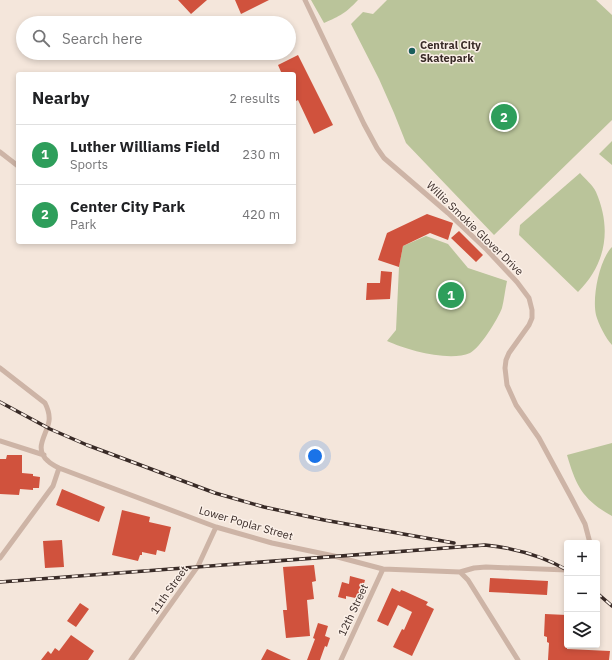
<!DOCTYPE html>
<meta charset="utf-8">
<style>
:root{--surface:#fff;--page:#f2f2f2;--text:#202124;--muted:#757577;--line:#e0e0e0;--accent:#7c3aed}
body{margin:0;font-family:"IBM Plex Sans",sans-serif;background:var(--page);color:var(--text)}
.controls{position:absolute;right:12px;bottom:12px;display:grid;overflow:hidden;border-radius:4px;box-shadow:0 2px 6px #0003}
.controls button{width:36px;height:36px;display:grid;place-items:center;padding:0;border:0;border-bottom:1px solid var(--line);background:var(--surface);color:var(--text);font:20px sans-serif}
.you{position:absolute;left:315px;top:456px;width:14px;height:14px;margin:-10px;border:3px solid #fff;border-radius:50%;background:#1a73e8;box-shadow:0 0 0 6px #1a73e833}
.badge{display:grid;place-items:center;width:26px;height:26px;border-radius:50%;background:var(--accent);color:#fff;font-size:13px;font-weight:700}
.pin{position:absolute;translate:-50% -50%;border:2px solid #fff;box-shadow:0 1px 4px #0006}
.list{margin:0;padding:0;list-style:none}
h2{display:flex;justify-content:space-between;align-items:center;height:52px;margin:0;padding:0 16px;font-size:17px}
h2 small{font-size:13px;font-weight:400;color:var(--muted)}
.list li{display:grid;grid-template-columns:26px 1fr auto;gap:12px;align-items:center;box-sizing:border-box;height:60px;padding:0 16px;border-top:1px solid var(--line)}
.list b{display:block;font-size:15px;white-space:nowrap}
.list p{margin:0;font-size:13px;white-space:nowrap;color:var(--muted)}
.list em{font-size:13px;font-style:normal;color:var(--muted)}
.icon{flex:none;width:22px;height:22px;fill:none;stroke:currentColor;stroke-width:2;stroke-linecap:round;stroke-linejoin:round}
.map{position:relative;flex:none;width:612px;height:660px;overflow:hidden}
.search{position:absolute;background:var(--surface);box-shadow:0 2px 6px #0003;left:16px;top:16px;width:280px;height:44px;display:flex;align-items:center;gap:10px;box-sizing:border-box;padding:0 14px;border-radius:22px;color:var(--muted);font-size:15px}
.panel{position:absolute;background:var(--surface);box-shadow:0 2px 6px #0003;left:16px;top:72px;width:280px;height:172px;border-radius:4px}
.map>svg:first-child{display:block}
</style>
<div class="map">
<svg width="612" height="660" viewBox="0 0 612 660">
<rect width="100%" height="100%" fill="#f4e6db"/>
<!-- green -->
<path fill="#bac49a" d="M311 0H358C346 13 340 16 324 23Z
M387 0H596L612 15V120L494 235 406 143 394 113 379 79 351 24 363 12 373 14Z
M612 141V165L599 154Z
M580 173C585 179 593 185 596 192 612 229 606 264 578 292L519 235 520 225Z
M426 236 448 244 468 268 507 281C505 290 504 300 502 308 498 319 480 348 470 353 449 362 407 350 387 341L396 330 399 267 403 246Z
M612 247V345C606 339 598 323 596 315 592 298 599 260 612 247Z
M612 443V516C583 500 576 486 567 455Z"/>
<!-- building -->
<path fill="#d0523d" d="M178 0H207L191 14Z
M235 0H269L241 14Z
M298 55 333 125 314 134 298 100 296 101 294 98V74H282L278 65Z
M427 214 453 223 448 240 430 233 403 246 399 267 378 260 387 233Z
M459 231 483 255 476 262 451 238Z
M381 271 392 272 390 299 366 300 367 283H380Z
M7 455H22V473L33 474V476L40 477 39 488H33V490L20 489 19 495 0 494V459H6Z
M62 489 105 507 99 522 56 505Z
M122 510 150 517 149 522 171 527 165 552 157 550 156 555 142 552V555H140L138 561 112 555Z
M62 540 64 567 45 568 43 541Z
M314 565 316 581 312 582 314 599 307 600 310 636 286 638 283 610H287L283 567Z
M350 576 365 580 360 599 346 596V599L338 597 342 582 349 584Z
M490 578 548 581 547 595 489 592Z
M392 588 400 592 401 590 404 591 428 602 426 605 434 609 412 656 393 647 402 629 404 630 412 612 398 605 388 626 377 621Z
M80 603 89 609 76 627 67 621Z
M545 614 567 615V649L610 651 609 660H548L549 643 547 642V637L544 636Z
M318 623 328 626 325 636 330 638 327 647 325 646 320 660H307L315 639 313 638Z
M71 635 94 651 88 660H41L48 651 51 654 55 648 59 651Z
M267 649 291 660H261Z"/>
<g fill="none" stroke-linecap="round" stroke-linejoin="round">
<!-- minor -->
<path stroke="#cdb4a6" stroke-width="5" d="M305 0 364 124 377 148 384 158 448 213 487 250 517 282 529 298 532 310V318L529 325 509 353 506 360 505 368 507 385 516 405 539 438 572 499 585 524 590 543
M0 152 18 166
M0 368 45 403C48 409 50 414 49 421 47 435 33 448 48 461 51 464 55 466 59 468L216 527 272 543 334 556 383 569 460 572 468 580 518 660
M0 441 44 455
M0 558 53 486 59 468
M460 572 474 568 486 567 567 570
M131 660 198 566 216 527
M341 660 383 569"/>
<defs>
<path id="rail" d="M0 402 50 429 87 445 215 493 264 507 324 520 454 543
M0 582 485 545C514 548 541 555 567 570
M597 593 612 606"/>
</defs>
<!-- rail casing -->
<use href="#rail" stroke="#392b27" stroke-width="3.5"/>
<!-- rail -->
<use href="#rail" stroke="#fbf0e8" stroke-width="2" stroke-dasharray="6" stroke-linecap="butt"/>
</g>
<!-- markers -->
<circle fill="#195e5b" stroke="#fbf0e8" stroke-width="1.5" cx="412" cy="51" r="4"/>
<g text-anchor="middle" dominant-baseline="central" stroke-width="3" stroke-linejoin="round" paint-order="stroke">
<!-- poi labels -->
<g font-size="11" font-weight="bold" fill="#392b27" stroke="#fbf0e8" text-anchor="start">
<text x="420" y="45">Central City<tspan x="420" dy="13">Skatepark</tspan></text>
</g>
<!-- street labels -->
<g font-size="11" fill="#392b27" stroke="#fbf0e8">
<text transform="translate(475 228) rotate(44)">Willie Smokie Glover Drive</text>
<text transform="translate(246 523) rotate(16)">Lower Poplar Street</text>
<text transform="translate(169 590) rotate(-55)">11th Street</text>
<text transform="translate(353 610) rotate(-65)">12th Street</text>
</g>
</g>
</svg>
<div class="controls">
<button>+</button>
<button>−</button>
<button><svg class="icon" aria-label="layers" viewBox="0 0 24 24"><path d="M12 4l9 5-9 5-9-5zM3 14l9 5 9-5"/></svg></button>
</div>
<div class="you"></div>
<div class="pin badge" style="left:451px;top:295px;background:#2e9e5b">1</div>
<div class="pin badge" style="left:504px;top:117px;background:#2e9e5b">2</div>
<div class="search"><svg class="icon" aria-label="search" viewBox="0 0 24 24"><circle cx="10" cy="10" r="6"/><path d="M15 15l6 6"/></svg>Search here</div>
<section class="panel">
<h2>Nearby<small>2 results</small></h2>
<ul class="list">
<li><span class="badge" style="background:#2e9e5b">1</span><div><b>Luther Williams Field</b><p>Sports</p></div><em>230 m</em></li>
<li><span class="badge" style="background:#2e9e5b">2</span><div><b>Center City Park</b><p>Park</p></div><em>420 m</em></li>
</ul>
</section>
</div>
